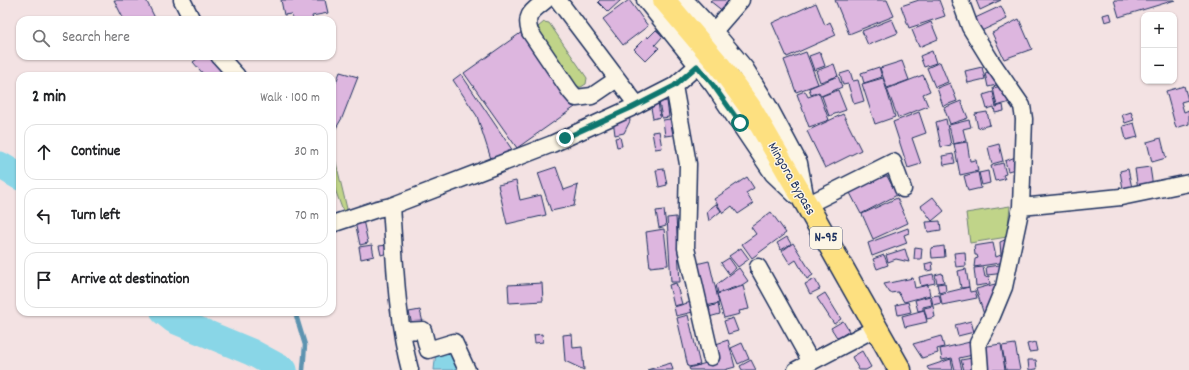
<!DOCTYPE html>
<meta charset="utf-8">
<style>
:root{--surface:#fff;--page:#f6f6f6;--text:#202124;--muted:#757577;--line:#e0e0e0}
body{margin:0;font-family:Dekko,sans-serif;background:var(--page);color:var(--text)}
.controls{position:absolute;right:12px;top:12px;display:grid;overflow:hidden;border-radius:8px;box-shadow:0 1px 3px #0004}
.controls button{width:36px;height:36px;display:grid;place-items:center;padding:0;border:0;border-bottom:1px solid var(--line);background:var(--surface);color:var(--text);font:20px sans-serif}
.stop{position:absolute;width:12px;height:12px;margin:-9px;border:3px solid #0f766e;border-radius:50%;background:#fff}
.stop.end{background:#0f766e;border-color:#fff;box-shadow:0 1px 4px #0008}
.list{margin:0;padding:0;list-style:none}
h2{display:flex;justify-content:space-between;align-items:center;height:52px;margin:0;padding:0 16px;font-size:17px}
h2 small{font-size:13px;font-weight:400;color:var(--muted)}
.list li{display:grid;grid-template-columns:26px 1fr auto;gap:12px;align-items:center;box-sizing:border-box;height:56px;margin:0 8px 8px;padding:0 8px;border:1px solid var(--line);border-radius:12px}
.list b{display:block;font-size:15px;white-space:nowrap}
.list em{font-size:13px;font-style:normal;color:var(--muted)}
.icon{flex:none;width:22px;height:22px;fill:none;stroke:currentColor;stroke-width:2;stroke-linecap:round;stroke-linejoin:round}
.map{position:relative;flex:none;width:1189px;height:370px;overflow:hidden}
.search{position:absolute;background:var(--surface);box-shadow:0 1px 3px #0004;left:16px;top:16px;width:320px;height:44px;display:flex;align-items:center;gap:10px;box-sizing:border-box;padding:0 14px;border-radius:12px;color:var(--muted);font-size:15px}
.panel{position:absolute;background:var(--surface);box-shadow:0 1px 3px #0004;left:16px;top:72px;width:320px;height:244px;border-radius:12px}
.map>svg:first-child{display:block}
</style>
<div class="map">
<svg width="1189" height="370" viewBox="0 0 1189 370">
<rect width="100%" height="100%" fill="#f3e2e3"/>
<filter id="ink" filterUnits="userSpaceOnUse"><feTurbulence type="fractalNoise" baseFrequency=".025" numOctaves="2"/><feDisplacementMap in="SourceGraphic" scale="8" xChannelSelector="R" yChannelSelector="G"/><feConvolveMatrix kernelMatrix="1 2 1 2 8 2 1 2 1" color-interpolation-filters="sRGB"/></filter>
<g filter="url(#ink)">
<!-- green -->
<path fill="#c0d489" stroke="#6e8274" d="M544 22 549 23 587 78 586 84 581 87H576L537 32 538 27Z
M332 146 348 213 344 214 332 181Z
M1010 206 1007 237 970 243 966 213Z"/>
<!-- water -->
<path fill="#89d6e7" stroke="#5d93b0" d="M454 348 460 370H434L436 351Z"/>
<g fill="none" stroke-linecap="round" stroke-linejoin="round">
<!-- stream -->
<path stroke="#5d93b0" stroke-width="4.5" d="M295 312 305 345 303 370"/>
<!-- river -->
<path stroke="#89d6e7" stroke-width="27" d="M0 165 20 177
M164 312 174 320 251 352 284 370"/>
</g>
<!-- building -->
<path fill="#ddb6df" stroke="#1b2f5e" d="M114 0H146L156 20H124Z
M281 0H325L328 13 312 16 313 20H293L291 14 284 15Z
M600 0H621L608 12 598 2Z
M629 0 648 26 623 45 603 19Z
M711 0H734L724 12 710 1Z
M835 0H887L894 16 849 34Z
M919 0H939L945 16 909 28 901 6Z
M976 0H1001L980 10Z
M1114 0H1175L1119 17Z
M816 3 825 25 830 22 836 35 787 57 772 23Z
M1001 6 1007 19 979 32 973 19Z
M1110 13 1112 20 1105 22 1103 15Z
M892 19 898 33 868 45 862 31Z
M1019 19 1032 49 1004 59 992 33Z
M931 22 938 39 919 47 912 30Z
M656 30 663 36 655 45 659 48 646 61 634 49 647 36 648 38Z
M522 32 575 107 517 148 464 73Z
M932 51 936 63 924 67 920 56Z
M806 52 818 84 796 92 784 60Z
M820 52 825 66 814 70 809 56Z
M201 56H209L225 76H205L193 62Z
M902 61 909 80 887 88 880 68Z
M940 62 948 82 935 87 927 68Z
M834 64 838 76 820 82 816 71Z
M879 67 882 77 864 83 861 73Z
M982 67 985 79 968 83 965 71Z
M1002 69 1005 83 988 87 985 73Z
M850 71 853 81 858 80 864 101 854 104 848 84 843 85 840 74Z
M340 72 358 77 342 118 332 135V93Z
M461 74 515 154 493 165 477 116 453 80Z
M923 75 930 91 923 94 928 106 898 118 887 89Z
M838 76 842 87 821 96 819 92 811 95 809 88Z
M883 78 895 117 875 124 862 84Z
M950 83 957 101 943 106 937 88Z
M1005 85 1010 102 997 106 993 88Z
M1184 86 1188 100 1181 102 1184 112 1189 110V124L1176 128 1166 91Z
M838 90 846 110 829 116 822 96Z
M805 91 808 97 819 93 829 120 809 127 797 94Z
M993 92 996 107 1003 105 1004 111 995 113 994 107 987 109 983 95Z
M658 101 660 117 653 119 650 102Z
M667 101 669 117 662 118 659 102Z
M961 101 968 118 950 124 944 108Z
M919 112 926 133 912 138 921 164 908 168 893 122Z
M987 112 990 125 978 128 975 114Z
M1131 112 1134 120 1125 123 1122 115Z
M843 114 861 150 825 168 807 131Z
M629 115 630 121 624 133 615 135 613 119Z
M670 119 673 135 665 136 663 120Z
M946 119 951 145 941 147 936 122Z
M969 120 971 127 963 129 966 141 953 144 949 125Z
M1134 123 1138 137 1126 140 1123 126Z
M659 131 662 148 655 149 652 132Z
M620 137 622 146 617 147 615 138Z
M1161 138 1166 158 1152 162 1147 142Z
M967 142 970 161 976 160 978 171 960 175 954 144Z
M999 144 1003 161 992 164 988 147Z
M953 154 955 163 944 165 942 156Z
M1018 156 1022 167 1008 171 1005 161Z
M1003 163 1006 174 1003 175 1005 179 995 181 991 166Z
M556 167 564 190 578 185 574 206 551 211 538 173Z
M1150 167 1153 187 1138 189 1135 169Z
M664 169 667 185 659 187 656 170Z
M1128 169 1132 188 1123 189 1120 171Z
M988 171 990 183 982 185 979 173Z
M978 172 981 188 968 191 964 176Z
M874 175 887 176 897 195 861 214 848 189Z
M747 177 754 188 746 193 753 204 738 214 732 206 723 213 714 199Z
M516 181 520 200 541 195 546 215 507 224 498 185Z
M933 197 944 211 932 221 921 206Z
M897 198 908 223 873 239 862 214Z
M716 204 721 211 709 221 707 211Z
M664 210 666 226 659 228 656 211Z
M771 212 786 233 752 258 742 244 756 234 751 227Z
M676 217 680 282H671L667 218Z
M363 220 368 243 360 245 355 222Z
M940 221 941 230 928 232 926 222Z
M908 228 909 233 904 235 907 243 872 256 868 243Z
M664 229 668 265 650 267 646 232Z
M787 237 791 244 781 250 777 243Z
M1009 238 1006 262 974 267 975 259 978 258 977 255H975L974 246 993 243 996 257 1001 255 1000 242Z
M793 243 813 275 807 279 796 260 790 264 782 251Z
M372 245 374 256 361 259 359 247Z
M387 245 388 253 381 255 379 246Z
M944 246 945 257 932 258 931 248Z
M915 247 922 248 921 259H914Z
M741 248 749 259 738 267 729 256Z
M905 249 909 262 896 259 888 262 886 255Z
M965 252 966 266 956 267 954 253Z
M884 255 888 265 877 269 873 259Z
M729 258 736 268 729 274 721 263Z
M709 261 719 303 702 307 692 265Z
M932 262 933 270 926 271 925 264Z
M1006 264 1005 273 987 275 986 267Z
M983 267 985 277 989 276 990 284 976 286 974 268Z
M739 268 748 281 742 285 718 293 716 285Z
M966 269 969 287 961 288 958 271Z
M942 273 944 282 937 283 935 275Z
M933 274 935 283 921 286 919 277Z
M913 278 915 288 928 285 930 295 904 302 898 292 890 293 884 284Z
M815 279 820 289 810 294 805 284Z
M542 283 543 301 509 303 508 285Z
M676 283 682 304 674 306 669 285Z
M945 283 946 291 939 293 937 284Z
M999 283 985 318 976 289Z
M743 286 749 309 739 311 740 314 724 318 717 294Z
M969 287 970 292 975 291 977 298 942 305 940 294Z
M825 293 841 319 834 324 817 298Z
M939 295 941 303 933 305 931 296Z
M930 296 932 305 923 307V310L918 311 915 300Z
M691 302 693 312 676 316 674 307Z
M908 302 911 312 898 315 896 305Z
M718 304 720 314 709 317 708 312 710 311 709 307Z
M933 306 935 317 927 319 924 308Z
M420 310 423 323 412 325 409 312Z
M924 310 927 322 905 327 902 316Z
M688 315 700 365 688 367 677 318Z
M733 318 738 331 728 334 724 321Z
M843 321 849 331 838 339 831 328Z
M971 321 974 332 958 336 955 325Z
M542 334 543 342 535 343 534 335Z
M572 334 573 348 582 347 584 370 565 361 563 335Z
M941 336 944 347 937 349 938 353 922 358 913 344Z
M728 340 735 367 724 370H690L689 368 720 359 716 344Z
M970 342 973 355 959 358 962 370H955L952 358 942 360 940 349Z
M1035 342 1037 351 1029 352 1027 344Z
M742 343 749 359 738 364 731 348Z
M1001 344 1005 370H984L981 347Z
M1015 344 1020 370H1006L1002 346Z
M862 351 871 367 866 370H859L852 357Z
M972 358 975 370H964L961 360Z
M951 359 953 370H929L927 367Z
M751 360 756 370H742L740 366Z
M1028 360H1036L1037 369 1029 370Z
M671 363 673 370H647Z"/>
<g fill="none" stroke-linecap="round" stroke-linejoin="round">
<defs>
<path id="street" d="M182 0 192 20
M546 0C533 11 524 14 530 32L570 91 576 98 592 96 617 79
M558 0 637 105
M645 0 713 85 773 174 795 195
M685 0 714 31 745 68 768 105 799 163 805 195
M960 0 970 27 991 61 1022 106 1024 119 1021 207 1004 287 992 316 978 343 980 370
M714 31 741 0
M219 56 237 76
M674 86 688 164 686 248 711 357
M807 205 893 162 903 189
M391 206C395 260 396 318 410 370
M1021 207 1121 197 1189 183
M332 224 377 209 391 206 552 144 631 108 674 86 697 66
M758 267 811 362
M402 331 423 330 428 350 454 342 467 370
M796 370 876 328"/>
<path id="highway" d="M664 0 720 66 750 107 807 205 900 370"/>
</defs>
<!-- street casing -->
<use href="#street" stroke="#1b2f5e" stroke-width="19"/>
<!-- highway casing -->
<use href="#highway" stroke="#1b2f5e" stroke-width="25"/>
<!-- street -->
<use href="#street" stroke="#fcf5e5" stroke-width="16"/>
<!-- highway -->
<use href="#highway" stroke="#fde080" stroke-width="22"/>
</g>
</g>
<g fill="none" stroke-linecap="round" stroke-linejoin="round" filter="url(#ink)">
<!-- route -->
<path stroke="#0f766e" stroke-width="5" d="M565 138 631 108 674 86 697 66 713 85 740 123"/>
</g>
<g text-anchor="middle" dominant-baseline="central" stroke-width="3" stroke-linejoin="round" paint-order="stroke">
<!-- shield labels -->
<rect fill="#fcf5e5" stroke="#5e6a86" stroke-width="1" x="810" y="227" width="32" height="22" rx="3"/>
<g font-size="13" font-weight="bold" fill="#1b2f5e">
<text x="826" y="238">N-95</text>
</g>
<!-- street labels -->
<g font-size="14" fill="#1b2f5e" stroke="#fcf5e5">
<text transform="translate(791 179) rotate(60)">Mingora Bypass</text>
</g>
</g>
</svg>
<div class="controls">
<button>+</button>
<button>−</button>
</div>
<div class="stop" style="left:740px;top:123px"></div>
<div class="stop end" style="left:565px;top:138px"></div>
<div class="search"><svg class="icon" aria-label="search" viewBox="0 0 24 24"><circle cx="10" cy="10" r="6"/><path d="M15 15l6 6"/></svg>Search here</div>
<section class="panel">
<h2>2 min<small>Walk · 100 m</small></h2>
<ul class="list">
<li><svg class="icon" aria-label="ahead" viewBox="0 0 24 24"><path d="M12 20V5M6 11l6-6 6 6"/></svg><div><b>Continue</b></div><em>30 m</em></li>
<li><svg class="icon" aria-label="left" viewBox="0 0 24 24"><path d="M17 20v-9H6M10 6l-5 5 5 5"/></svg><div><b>Turn left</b></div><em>70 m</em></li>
<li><svg class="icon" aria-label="arrive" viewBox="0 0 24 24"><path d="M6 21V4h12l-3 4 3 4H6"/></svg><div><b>Arrive at destination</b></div></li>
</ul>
</section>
</div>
